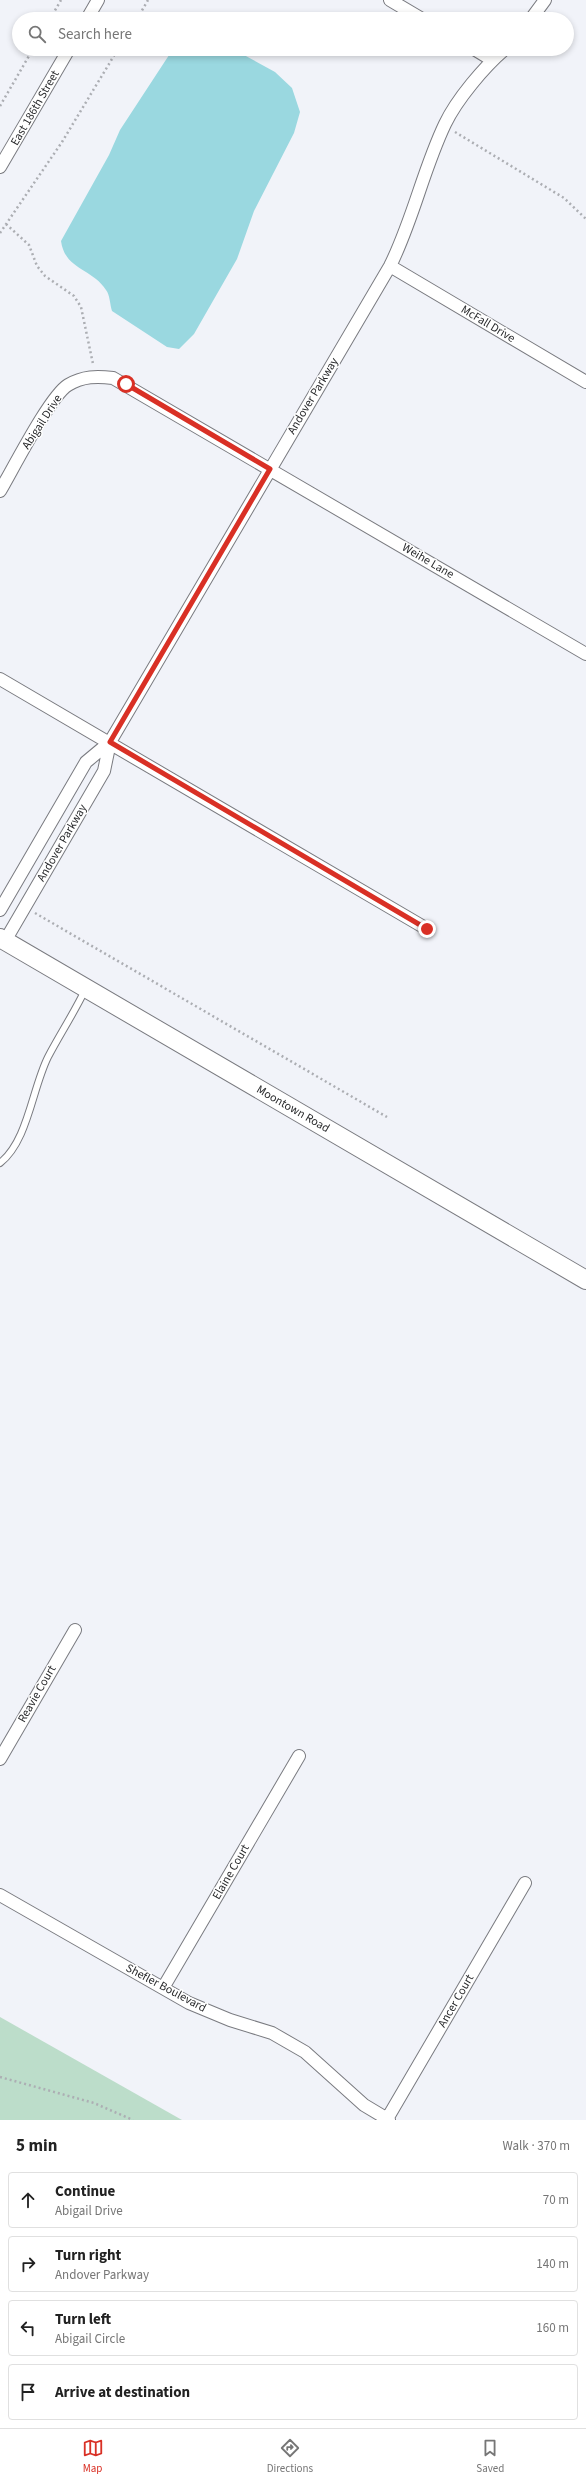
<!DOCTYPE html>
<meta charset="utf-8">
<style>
:root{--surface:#fff;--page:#f2f2f2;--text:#222;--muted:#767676;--line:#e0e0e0;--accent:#d93025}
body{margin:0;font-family:"Source Sans 3",sans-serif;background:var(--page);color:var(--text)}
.stop{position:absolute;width:12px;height:12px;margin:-9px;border:3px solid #d93025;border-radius:50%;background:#fff}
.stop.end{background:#d93025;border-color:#fff;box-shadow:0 1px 4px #0008}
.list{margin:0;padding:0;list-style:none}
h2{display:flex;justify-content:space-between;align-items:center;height:52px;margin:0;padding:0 16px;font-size:17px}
h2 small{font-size:13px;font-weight:400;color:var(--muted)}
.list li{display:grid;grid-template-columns:26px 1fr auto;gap:12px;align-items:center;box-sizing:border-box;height:56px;margin:0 8px 8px;padding:0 8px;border:1px solid var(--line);border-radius:4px}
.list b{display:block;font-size:15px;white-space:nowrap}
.list p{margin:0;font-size:13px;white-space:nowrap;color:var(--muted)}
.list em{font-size:13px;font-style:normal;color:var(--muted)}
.icon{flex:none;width:22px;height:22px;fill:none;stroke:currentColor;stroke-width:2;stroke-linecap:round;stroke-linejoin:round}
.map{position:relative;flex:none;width:586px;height:2120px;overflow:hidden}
.search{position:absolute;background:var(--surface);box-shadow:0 2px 6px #0003;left:12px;right:12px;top:12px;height:44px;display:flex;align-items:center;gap:10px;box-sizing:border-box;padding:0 14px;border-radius:22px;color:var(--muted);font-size:15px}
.sheet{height:308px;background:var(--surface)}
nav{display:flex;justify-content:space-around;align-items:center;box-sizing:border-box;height:56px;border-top:1px solid var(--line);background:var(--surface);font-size:11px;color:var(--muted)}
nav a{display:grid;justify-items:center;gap:2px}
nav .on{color:var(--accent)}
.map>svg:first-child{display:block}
</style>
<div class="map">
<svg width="586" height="2120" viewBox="0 0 586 2120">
<rect width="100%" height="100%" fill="#f1f3f9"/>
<!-- green -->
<path fill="#bcddca" d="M0 2017 182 2120H0Z"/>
<!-- water -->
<path fill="#9ad8e0" d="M173 49H233L275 72 292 88 300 112 294 133 254 211 237 259 194 334 179 349 167 347 112 311C110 305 110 295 106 290 92 268 65 270 61 241L109 155 120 130Z"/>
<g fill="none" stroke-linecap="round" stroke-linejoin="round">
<defs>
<path id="lane" d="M0 1163C28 1141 32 1089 48 1057 60 1034 74 1013 85 990"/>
<path id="street" d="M390 0 422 19
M87 19 98 0
M531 19 545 0
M474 49 492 60
M0 167 69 49
M390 266 586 382
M0 491C13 469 50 396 68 385 83 376 97 376 113 378L586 654
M0 679 427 929
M110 742 390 266C413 220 423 170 445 124 457 99 484 67 505 49
M0 910 86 762 110 742 104 771 5 941
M0 1759 75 1630
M0 1895 189 2003 230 2020 272 2033 305 2052 364 2105 389 2120
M163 1988 299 1756
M387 2119 525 1883"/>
<path id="secondary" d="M0 938 586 1280"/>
</defs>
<!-- lane casing -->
<use href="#lane" stroke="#7a7b80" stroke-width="8"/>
<!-- street casing -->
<use href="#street" stroke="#7a7b80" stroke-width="14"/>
<!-- secondary casing -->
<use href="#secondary" stroke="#7a7b80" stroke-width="20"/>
<!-- path -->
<path stroke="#acaeb3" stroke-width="2.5" stroke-dasharray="2 3" stroke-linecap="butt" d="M50 19 61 0
M137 19 148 0
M0 106 33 49
M455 132 564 198 586 219
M6 224 29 245 37 266 45 276 74 296 81 307 93 364
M0 233 62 142 118 49
M35 913 387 1117
M0 2077 94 2103 133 2120"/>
<!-- lane -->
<use href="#lane" stroke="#fff" stroke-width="6"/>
<!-- street -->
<use href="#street" stroke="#fff" stroke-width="12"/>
<!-- secondary -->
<use href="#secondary" stroke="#fff" stroke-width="18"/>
</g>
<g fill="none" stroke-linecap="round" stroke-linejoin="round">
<!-- route -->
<path stroke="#d93025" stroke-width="5" d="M126 384 270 469 110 742 427 929"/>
</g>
<g text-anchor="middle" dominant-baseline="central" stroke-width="3" stroke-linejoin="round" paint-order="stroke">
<!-- street labels -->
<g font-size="12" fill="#292a2c" stroke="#fff">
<text transform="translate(35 108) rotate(-60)">East 186th Street</text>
<text transform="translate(488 324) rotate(31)">McFall Drive</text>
<text transform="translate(313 396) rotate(-59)">Andover Parkway</text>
<text transform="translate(42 422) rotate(-57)">Abigail Drive</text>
<text transform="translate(428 561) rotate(30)">Weihe Lane</text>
<text transform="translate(62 843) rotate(-60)">Andover Parkway</text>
<text transform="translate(293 1109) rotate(30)">Moontown Road</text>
<text transform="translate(37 1694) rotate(-60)">Reavie Court</text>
<text transform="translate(231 1872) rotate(-60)">Elaine Court</text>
<text transform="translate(166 1988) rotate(28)">Shefler Boulevard</text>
<text transform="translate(456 2001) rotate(-60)">Ancer Court</text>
</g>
</g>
</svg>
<div class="stop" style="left:126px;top:384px"></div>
<div class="stop end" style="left:427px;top:929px"></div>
<div class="search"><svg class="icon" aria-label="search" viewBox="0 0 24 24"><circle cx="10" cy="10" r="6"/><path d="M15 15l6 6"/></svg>Search here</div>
</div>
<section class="sheet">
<h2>5 min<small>Walk · 370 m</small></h2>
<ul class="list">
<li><svg class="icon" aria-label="ahead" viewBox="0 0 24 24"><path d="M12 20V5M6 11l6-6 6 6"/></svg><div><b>Continue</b><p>Abigail Drive</p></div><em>70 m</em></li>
<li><svg class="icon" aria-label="right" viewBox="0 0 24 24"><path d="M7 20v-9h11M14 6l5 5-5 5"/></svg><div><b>Turn right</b><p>Andover Parkway</p></div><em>140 m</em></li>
<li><svg class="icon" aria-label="left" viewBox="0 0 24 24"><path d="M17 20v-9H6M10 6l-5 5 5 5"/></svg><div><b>Turn left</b><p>Abigail Circle</p></div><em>160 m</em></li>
<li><svg class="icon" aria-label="arrive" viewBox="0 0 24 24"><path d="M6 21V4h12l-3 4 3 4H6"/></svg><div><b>Arrive at destination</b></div></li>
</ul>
</section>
<nav>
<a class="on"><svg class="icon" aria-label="map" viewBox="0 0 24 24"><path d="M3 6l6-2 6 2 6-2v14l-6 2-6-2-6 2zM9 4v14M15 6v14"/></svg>Map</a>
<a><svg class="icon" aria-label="directions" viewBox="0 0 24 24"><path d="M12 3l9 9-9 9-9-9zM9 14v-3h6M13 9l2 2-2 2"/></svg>Directions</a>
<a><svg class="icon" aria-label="saved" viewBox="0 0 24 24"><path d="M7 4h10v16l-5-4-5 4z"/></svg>Saved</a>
</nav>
